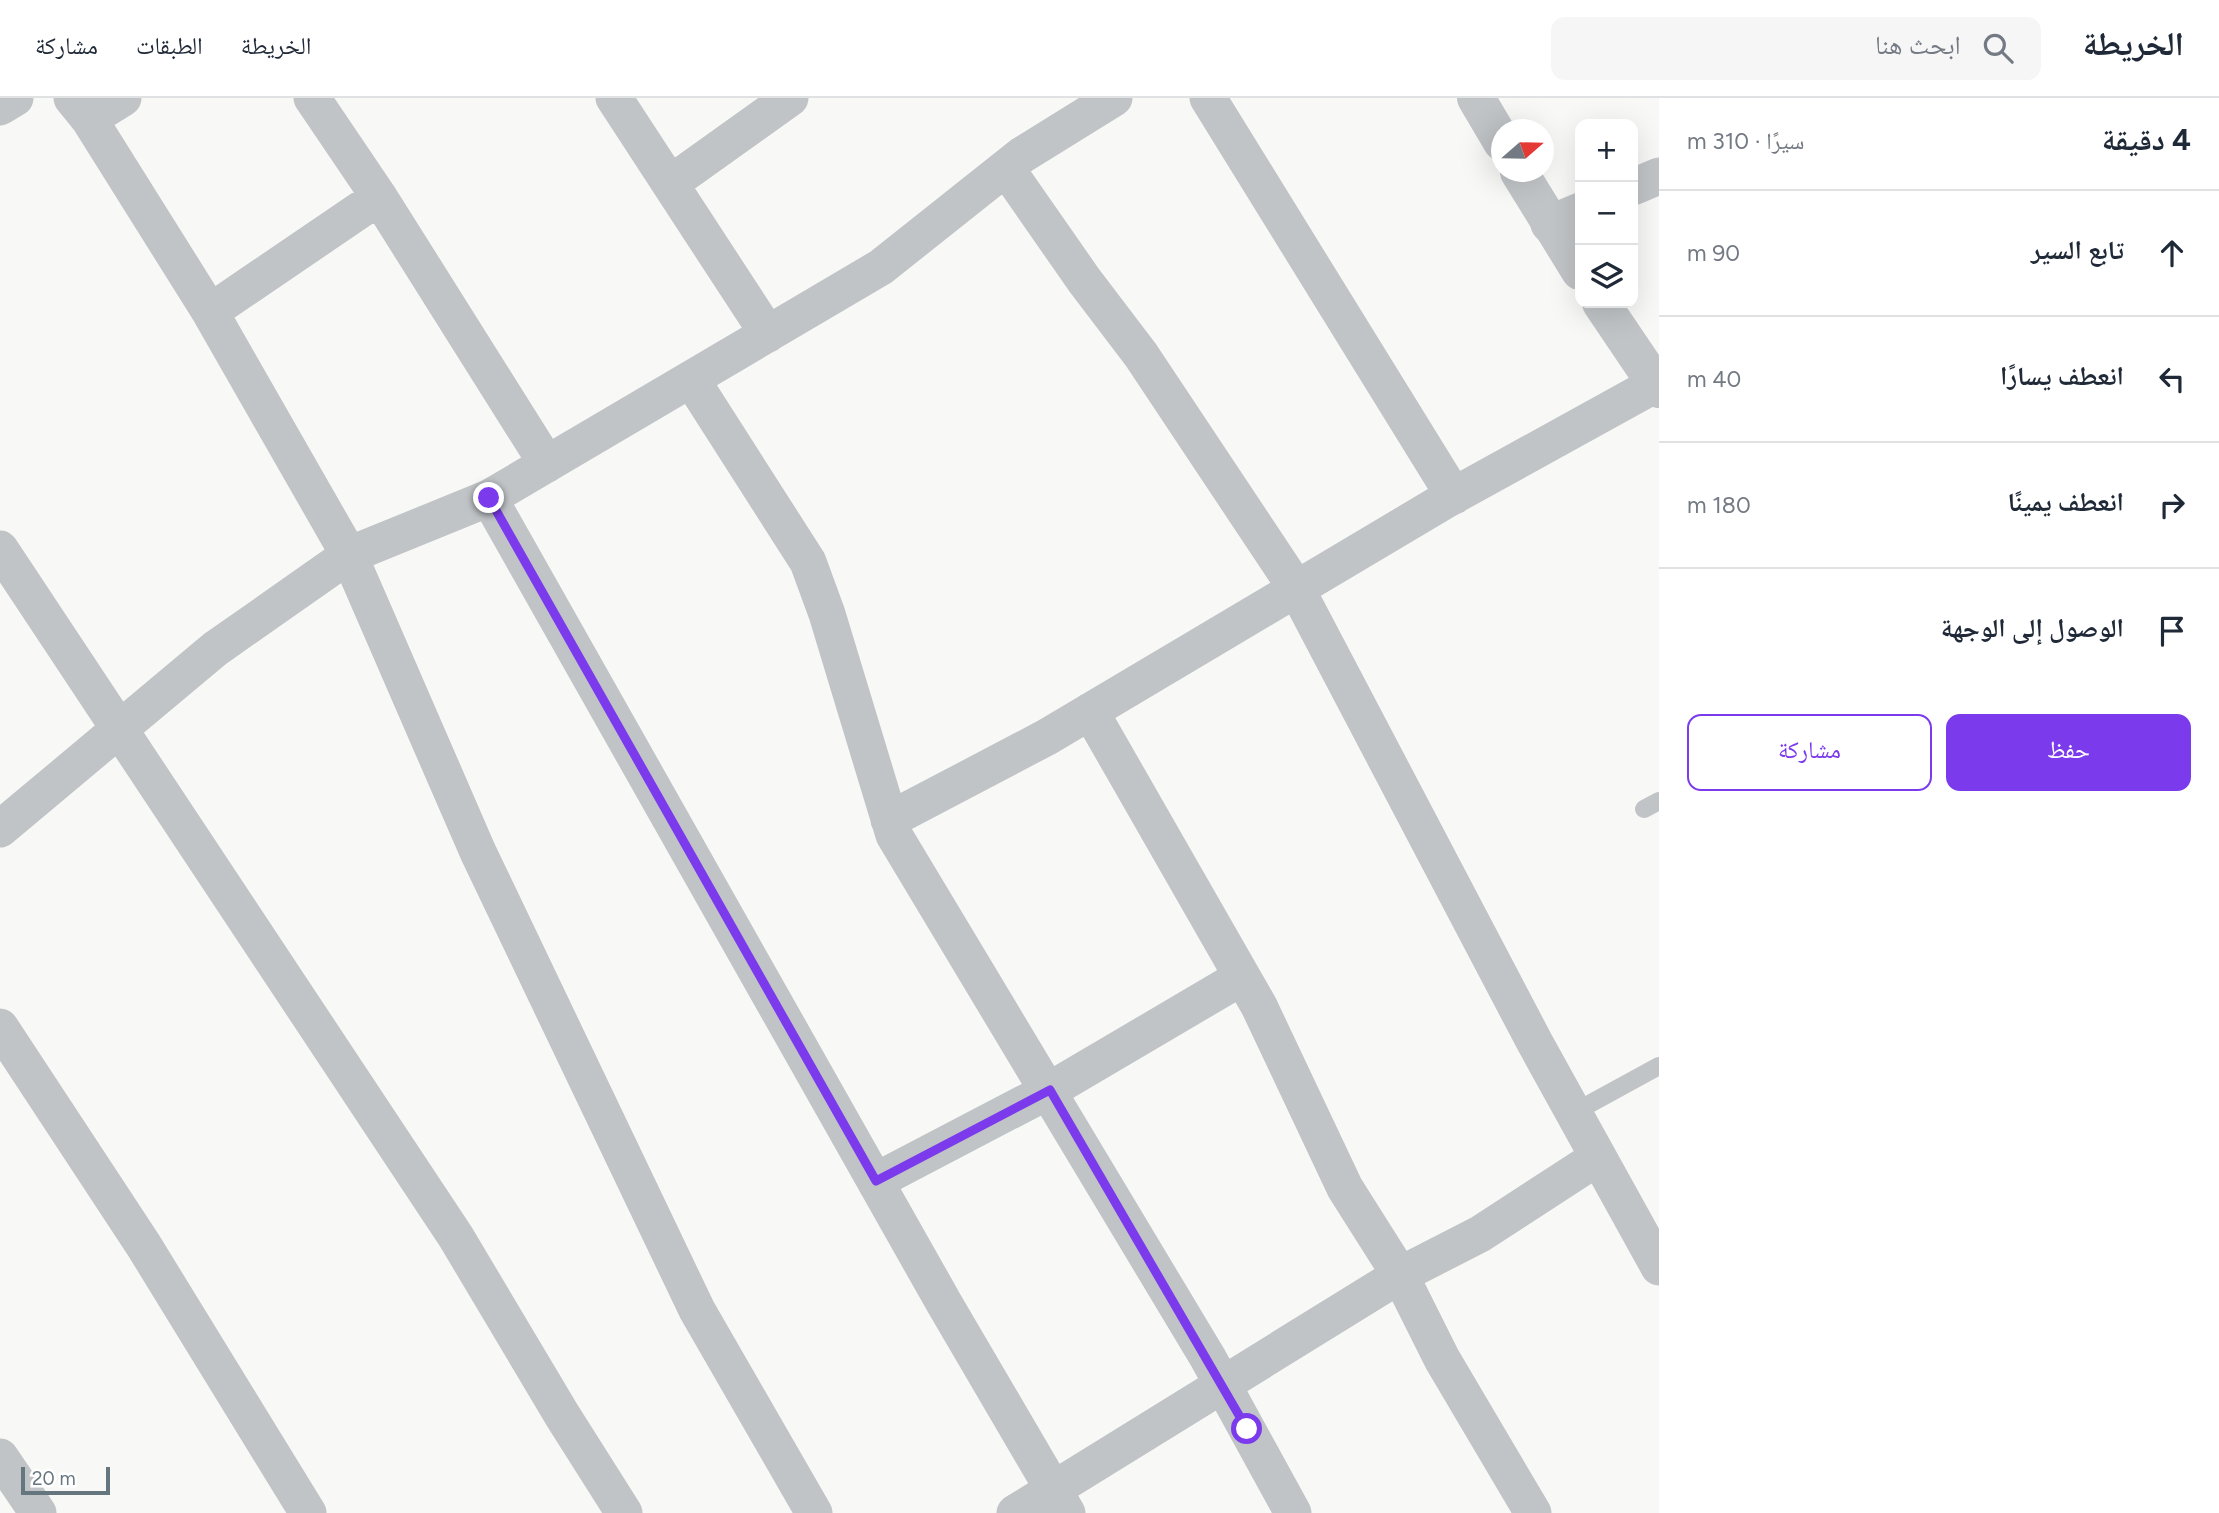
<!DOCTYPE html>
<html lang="ar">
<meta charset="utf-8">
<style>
:root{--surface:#fff;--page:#f6f6f7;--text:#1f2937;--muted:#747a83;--line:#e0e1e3;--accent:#7c3aed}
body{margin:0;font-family:Figtree,"Noto Naskh Arabic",sans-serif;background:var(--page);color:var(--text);direction:rtl}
.controls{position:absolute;right:21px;top:21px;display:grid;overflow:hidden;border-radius:14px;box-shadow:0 7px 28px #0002}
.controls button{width:63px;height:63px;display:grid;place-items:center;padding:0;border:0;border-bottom:2px solid var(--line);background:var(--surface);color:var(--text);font:35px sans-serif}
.compass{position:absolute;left:1491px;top:21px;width:63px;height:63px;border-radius:50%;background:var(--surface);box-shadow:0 7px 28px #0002;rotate:70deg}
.scale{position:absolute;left:21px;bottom:18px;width:89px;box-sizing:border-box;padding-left:7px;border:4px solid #66767f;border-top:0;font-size:19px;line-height:24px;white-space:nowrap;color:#66767f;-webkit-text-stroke:5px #fff;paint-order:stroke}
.stop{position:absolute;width:21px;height:21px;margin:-16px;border:5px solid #7c3aed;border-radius:50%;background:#fff}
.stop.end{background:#7c3aed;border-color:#fff;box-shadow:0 2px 7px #0008}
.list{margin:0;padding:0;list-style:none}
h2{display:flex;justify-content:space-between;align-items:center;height:91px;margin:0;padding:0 28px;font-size:30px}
h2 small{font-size:23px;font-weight:400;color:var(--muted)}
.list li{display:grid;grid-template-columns:46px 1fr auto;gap:21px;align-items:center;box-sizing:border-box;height:126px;padding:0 28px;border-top:2px solid var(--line)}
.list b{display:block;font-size:26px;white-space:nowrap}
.list em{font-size:23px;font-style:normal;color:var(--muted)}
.actions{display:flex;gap:14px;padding:21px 28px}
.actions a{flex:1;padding:16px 0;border:2px solid var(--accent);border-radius:14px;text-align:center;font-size:24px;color:var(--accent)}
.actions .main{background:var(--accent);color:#fff}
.icon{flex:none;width:38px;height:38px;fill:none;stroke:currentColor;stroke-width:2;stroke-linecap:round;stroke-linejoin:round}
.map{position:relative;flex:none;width:1659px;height:1415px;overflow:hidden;direction:ltr}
header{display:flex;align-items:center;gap:42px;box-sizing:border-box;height:98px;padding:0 35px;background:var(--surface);border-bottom:2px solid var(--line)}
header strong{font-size:33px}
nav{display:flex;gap:38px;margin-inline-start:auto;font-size:24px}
.search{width:490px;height:63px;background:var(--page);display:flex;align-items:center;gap:18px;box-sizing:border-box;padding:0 24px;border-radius:14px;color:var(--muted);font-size:26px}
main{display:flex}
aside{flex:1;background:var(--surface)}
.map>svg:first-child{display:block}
</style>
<header>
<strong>الخريطة</strong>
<div class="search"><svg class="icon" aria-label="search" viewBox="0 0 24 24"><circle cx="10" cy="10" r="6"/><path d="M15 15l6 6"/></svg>ابحث هنا</div>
<nav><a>الخريطة</a><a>الطبقات</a><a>مشاركة</a></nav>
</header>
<main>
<aside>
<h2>4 دقيقة<small>سيرًا · 310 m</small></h2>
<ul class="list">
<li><svg class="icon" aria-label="ahead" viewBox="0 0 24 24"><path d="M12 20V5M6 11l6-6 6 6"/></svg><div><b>تابع السير</b></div><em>90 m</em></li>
<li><svg class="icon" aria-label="left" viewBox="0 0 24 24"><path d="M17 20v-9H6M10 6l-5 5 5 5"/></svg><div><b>انعطف يسارًا</b></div><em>40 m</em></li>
<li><svg class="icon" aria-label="right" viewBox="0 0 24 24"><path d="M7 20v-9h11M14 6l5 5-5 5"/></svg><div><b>انعطف يمينًا</b></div><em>180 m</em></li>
<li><svg class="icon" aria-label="arrive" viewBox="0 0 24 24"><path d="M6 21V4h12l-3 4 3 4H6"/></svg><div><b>الوصول إلى الوجهة</b></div></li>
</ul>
<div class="actions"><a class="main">حفظ</a><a>مشاركة</a></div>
</aside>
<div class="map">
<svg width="1659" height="1415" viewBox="0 0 1659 1415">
<rect width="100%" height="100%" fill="#f8f8f6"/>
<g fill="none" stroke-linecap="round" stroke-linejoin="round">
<!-- service -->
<path stroke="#c0c4c7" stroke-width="18" d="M1644 711 1659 703
M1573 1015 1659 968"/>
<!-- minor -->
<path stroke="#c0c4c7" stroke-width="37" d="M72 0 89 21 210 214 349 457 478 754 697 1212 814 1415
M312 0 379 99 547 366
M614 0 768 236
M1208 0 1454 398
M0 9 15 0
M89 21 123 0
M1006 70 1084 182 1141 257 1296 490 1534 943 1659 1169
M671 85 790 0
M1633 89 1659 78
M1549 126 1580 113
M210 214 379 99
M691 281 808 464 827 516 894 737 1208 1260 1293 1415
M489 400 944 1205 1067 1415
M0 451 456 1139 562 1317 624 1415
M1090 613 1259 908 1345 1090 1400 1177 1442 1261 1533 1415
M889 722 1047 639 1444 403 1656 286
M0 731 215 551 349 457 489 400 881 169 1022 57 1114 0
M0 929 144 1148 308 1415
M876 1083 1050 992 1242 879
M0 1359 38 1415
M1015 1415 1400 1177 1480 1136 1597 1060"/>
<!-- tertiary -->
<path stroke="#c0c4c7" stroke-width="38" d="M1476 0 1502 44
M1519 74 1580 173
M1601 205 1659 291"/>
</g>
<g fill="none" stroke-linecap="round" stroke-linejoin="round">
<!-- route -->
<path stroke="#7c3aed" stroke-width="9" d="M489 400 876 1083 1050 992 1247 1331"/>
</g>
</svg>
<div class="controls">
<button>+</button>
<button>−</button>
<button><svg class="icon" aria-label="layers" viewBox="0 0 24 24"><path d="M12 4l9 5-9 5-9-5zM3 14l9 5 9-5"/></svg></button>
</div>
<svg class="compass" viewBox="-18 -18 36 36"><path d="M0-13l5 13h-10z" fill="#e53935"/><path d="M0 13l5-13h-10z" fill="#747a83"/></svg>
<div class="scale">20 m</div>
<div class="stop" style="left:1247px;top:1331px"></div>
<div class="stop end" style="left:489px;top:400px"></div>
</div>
</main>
